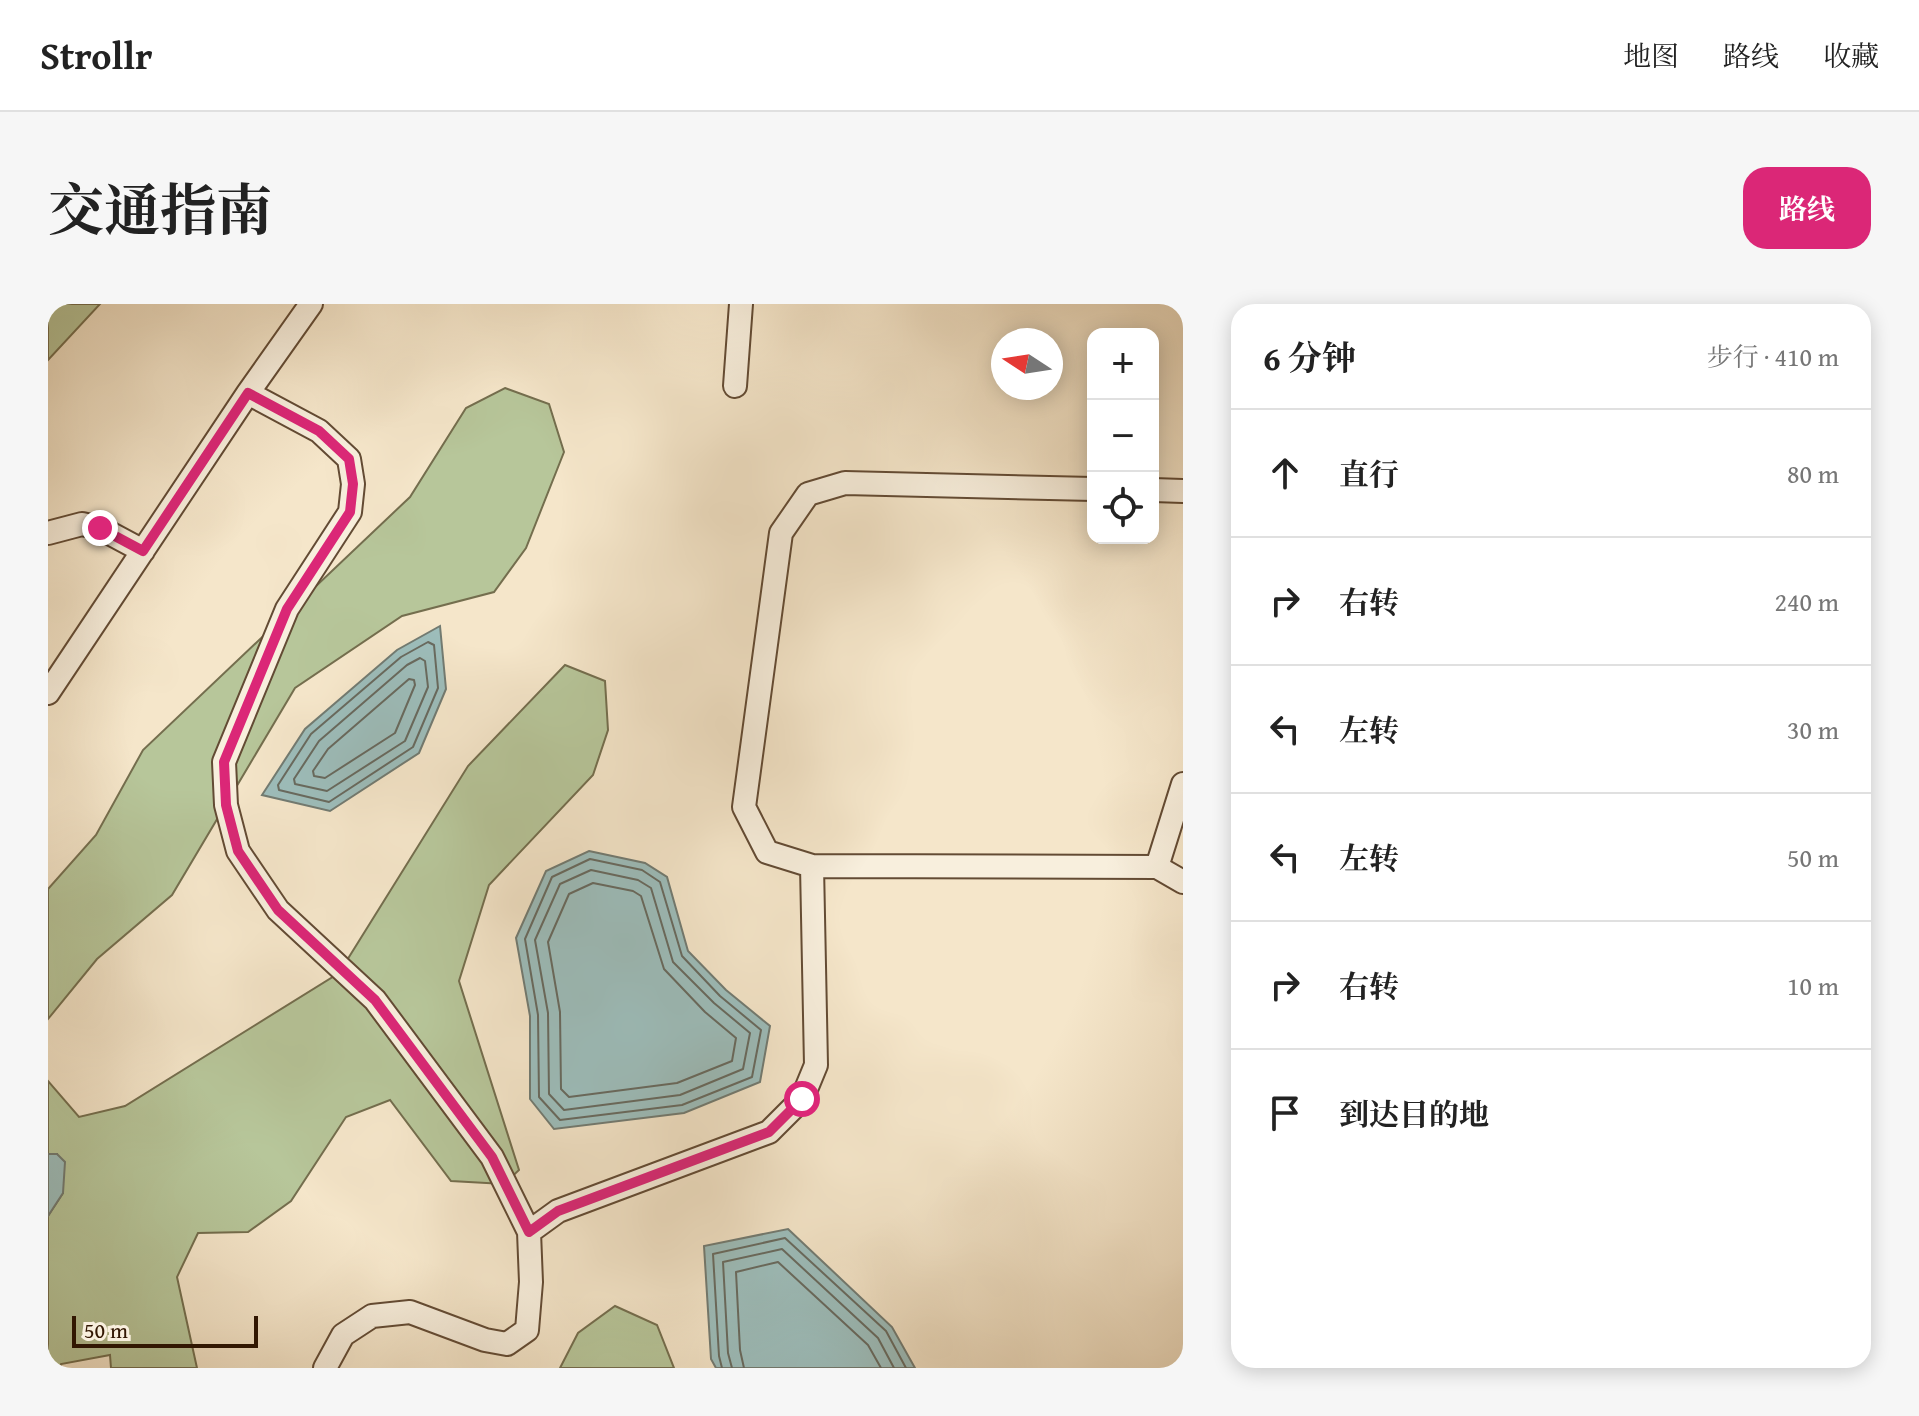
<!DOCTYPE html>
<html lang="zh">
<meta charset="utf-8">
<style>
:root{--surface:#fff;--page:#f6f6f6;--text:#222;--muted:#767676;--line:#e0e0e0;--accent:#db2777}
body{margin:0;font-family:"Gentium Book Plus","Noto Serif SC",serif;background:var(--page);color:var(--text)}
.controls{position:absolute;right:24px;top:24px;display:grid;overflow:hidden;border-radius:16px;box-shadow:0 4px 20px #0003}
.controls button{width:72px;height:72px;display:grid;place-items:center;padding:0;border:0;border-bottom:2px solid var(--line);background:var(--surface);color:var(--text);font:40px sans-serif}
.compass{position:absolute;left:943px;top:24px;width:72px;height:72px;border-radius:50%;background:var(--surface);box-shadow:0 4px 20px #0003;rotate:282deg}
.scale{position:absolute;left:24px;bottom:20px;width:186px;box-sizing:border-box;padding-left:8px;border:4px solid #321702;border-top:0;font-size:22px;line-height:28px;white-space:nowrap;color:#321702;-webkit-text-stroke:6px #f8efdd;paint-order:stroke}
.stop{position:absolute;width:24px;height:24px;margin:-18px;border:6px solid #db2777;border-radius:50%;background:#fff}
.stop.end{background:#db2777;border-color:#fff;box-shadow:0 2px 8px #0008}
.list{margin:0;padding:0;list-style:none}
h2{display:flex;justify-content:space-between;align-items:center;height:104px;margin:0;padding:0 32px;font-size:34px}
h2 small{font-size:26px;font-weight:400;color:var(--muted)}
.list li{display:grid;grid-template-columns:52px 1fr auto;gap:24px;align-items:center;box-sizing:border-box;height:128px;padding:0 32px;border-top:2px solid var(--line)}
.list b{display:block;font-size:30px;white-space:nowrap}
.list em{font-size:26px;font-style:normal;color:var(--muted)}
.icon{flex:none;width:44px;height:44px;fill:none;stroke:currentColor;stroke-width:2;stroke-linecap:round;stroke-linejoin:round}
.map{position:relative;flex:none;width:1135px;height:1064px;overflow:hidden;border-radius:24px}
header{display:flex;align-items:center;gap:48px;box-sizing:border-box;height:112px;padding:0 40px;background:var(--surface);border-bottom:2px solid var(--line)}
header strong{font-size:38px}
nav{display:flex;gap:44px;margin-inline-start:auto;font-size:28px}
.intro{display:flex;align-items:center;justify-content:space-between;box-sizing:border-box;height:192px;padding:0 48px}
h1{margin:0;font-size:56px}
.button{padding:20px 36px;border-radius:24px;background:var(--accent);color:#fff;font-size:28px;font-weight:700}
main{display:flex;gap:48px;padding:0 48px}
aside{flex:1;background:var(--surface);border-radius:24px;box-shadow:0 4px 20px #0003}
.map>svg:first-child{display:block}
</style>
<header>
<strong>Strollr</strong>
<nav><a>地图</a><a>路线</a><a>收藏</a></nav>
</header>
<div class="intro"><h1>交通指南</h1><a class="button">路线</a></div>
<main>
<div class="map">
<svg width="1135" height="1064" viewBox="0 0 1135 1064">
<rect width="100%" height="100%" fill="#f5e6ca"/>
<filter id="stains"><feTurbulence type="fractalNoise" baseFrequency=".0025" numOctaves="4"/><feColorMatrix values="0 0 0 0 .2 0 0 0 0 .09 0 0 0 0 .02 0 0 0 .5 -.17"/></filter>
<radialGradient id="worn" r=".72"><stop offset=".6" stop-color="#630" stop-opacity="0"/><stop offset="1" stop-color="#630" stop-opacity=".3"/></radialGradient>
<!-- green -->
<path fill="#b7c69a" stroke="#746e4e" stroke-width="2" d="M0 0H52L0 56Z
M457 84 501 100 516 148 478 244 446 288 354 312 247 384 124 591 49 655 0 715V585L48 531 95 446 362 193 418 104Z
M517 361 557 377 560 426 545 471 441 581 411 677 471 866 456 880 403 877 342 796 298 813 243 897 200 928 150 929 129 973 149 1064H63L62 1051 13 1060 12 1064H0V912L15 889 9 850H0V777L31 813 77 802 291 669 420 462Z
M567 1002 609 1021 626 1064H512L530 1029Z"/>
<!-- water -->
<path fill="#9dbebc" stroke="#727b72" stroke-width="2" d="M392 322 398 385 371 449 282 507 214 491 257 425 349 346Z
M541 547 597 559 619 573 640 647 678 686 722 722 712 778 636 809 506 825 482 795V712L468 634 498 567Z
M0 850H9L17 858 15 889 0 912Z
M740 925 844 1023 867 1064H668L663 1055 656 942Z"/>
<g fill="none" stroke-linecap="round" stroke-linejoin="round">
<!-- shore -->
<path stroke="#686a5f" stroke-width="2" d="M380 338 386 341 390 384 365 443 281 498 231 486 230 481 263 430 353 353Z
M372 354 377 357 380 383 357 437 279 487 247 480 246 475 271 437 359 361Z
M361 375 366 376 367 381 347 429 277 474 266 472 265 467 280 445Z
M542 555 594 566 612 578 634 652 672 692 713 726 704 773 634 801 512 816 491 793 490 711 477 635 504 573Z
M543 566 590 576 603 584 625 658 666 699 702 729 695 765 632 791 516 806 501 790 500 709 487 636 512 580Z
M545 579 585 587 593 592 616 665 657 708 688 734 684 757 629 779 521 793 513 785 512 708 500 638 521 590Z
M674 1064 671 1052 665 950 737 934 838 1027 858 1064
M684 1064 680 1049 675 958 734 945 830 1034 846 1064
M696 1064 692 1046 688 968 730 958 820 1041 833 1064"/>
<defs>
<path id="minor" d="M687 82 693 0
M200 89 271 127 301 155 305 180 302 208 239 305 176 458 178 501 190 547 230 606 327 696 444 853 481 928 483 978 479 1026 459 1040 437 1036 362 1008 324 1012 295 1031 277 1064
M1045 185 797 179 760 190 733 229 696 503 719 548 764 562 1109 563 1135 578
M1105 186 1135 187
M0 229 34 220 52 224 95 247
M0 389 200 89 263 0
M1109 563 1135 480
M481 928 510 907 721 828 754 795 768 761 764 562"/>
</defs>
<!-- minor casing -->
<use href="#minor" stroke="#634b34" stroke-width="26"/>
<!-- minor -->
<use href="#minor" stroke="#f8efdd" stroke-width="22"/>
</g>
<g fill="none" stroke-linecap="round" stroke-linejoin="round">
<!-- route -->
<path stroke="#db2777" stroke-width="10" d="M52 224 95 247 200 89 271 127 301 155 305 180 302 208 239 305 176 458 178 501 190 547 230 606 327 696 444 853 481 928 510 907 721 828 754 795"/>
</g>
<rect width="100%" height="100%" filter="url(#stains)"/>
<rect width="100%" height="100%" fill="url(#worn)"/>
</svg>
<div class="controls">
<button>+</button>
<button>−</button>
<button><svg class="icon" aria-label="locate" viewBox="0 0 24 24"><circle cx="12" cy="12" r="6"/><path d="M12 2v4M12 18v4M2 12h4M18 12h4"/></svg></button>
</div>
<svg class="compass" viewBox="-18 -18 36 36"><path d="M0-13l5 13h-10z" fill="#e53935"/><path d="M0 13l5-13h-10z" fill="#767676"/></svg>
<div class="scale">50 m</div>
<div class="stop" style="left:754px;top:795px"></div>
<div class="stop end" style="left:52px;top:224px"></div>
</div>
<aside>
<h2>6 分钟<small>步行 · 410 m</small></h2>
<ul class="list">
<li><svg class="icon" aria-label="ahead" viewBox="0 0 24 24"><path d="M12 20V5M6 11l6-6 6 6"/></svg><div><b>直行</b></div><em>80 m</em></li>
<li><svg class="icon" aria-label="right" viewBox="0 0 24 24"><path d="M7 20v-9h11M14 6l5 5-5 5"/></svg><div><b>右转</b></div><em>240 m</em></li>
<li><svg class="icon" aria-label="left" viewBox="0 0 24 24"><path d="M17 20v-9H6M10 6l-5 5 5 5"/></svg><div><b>左转</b></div><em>30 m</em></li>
<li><svg class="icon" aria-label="left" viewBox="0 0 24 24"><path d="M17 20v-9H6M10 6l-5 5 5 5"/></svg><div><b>左转</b></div><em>50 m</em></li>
<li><svg class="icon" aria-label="right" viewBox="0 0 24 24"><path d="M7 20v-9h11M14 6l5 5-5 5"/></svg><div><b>右转</b></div><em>10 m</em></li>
<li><svg class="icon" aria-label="arrive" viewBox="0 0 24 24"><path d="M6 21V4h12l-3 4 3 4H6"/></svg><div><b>到达目的地</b></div></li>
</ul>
</aside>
</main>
